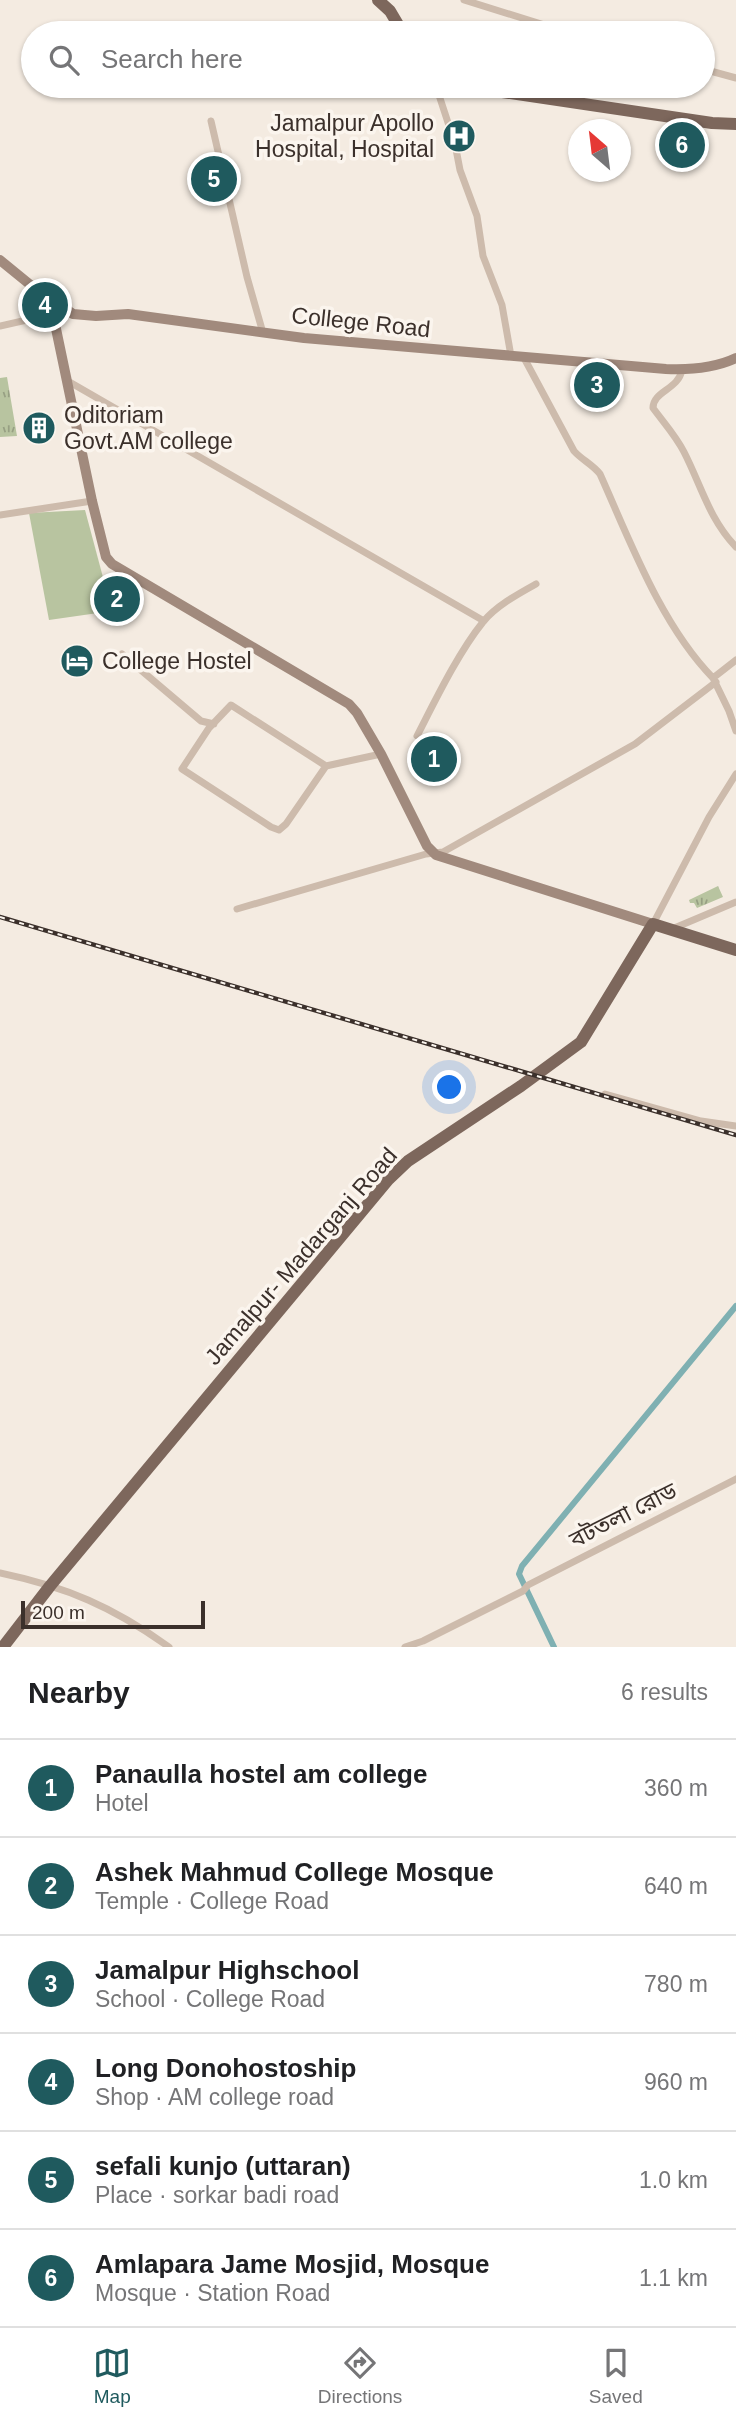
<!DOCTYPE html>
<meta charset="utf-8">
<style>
:root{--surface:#fff;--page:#f2f2f2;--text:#202124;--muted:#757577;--line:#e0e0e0;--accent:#1f5a5e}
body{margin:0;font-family:Arial,"Noto Sans Bengali",sans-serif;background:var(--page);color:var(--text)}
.compass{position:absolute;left:568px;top:119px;width:63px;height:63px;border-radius:50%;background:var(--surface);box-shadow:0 2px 5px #0004;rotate:332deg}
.scale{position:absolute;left:21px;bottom:18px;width:184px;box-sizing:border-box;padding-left:7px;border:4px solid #3b302b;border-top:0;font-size:19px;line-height:24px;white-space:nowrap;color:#3b302b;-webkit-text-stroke:5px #fbf5ee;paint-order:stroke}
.you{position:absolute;left:450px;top:1088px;width:24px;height:24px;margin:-18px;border:5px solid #fff;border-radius:50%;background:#1a73e8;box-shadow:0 0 0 10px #1a73e833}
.badge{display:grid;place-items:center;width:46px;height:46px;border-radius:50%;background:var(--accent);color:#fff;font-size:23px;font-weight:700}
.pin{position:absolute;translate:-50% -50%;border:4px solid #fff;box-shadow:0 2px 7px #0006}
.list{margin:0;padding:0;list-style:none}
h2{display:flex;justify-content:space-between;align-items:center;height:91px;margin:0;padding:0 28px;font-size:30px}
h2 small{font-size:23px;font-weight:400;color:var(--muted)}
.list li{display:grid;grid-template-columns:46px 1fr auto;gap:21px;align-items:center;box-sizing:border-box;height:98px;padding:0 28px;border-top:2px solid var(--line)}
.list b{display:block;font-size:26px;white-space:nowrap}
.list p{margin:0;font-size:23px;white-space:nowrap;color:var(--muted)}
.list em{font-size:23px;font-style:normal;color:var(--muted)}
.icon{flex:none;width:38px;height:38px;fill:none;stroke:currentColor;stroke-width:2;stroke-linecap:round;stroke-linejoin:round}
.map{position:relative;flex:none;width:736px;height:1647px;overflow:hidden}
.search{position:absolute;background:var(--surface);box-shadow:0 2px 5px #0004;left:21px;right:21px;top:21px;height:77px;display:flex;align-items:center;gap:18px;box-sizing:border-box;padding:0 24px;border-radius:38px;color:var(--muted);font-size:26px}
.sheet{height:679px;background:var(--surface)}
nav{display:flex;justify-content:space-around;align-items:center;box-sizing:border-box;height:98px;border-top:2px solid var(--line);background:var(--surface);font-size:19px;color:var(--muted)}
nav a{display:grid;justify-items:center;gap:4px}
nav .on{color:var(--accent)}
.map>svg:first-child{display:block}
</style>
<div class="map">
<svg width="736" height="1647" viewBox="0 0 736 1647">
<defs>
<pattern id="park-tufts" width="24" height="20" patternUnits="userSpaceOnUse" patternTransform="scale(1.75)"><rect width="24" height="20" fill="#b8c4a0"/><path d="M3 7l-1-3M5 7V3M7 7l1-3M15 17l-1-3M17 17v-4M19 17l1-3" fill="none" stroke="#97a083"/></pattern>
</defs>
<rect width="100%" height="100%" fill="#f4ebe1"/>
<!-- grass -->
<path fill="#b8c4a0" d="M85 510 112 611 49 620 29 513Z"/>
<!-- park -->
<path fill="url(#park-tufts)" d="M7 377 17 436 0 437V378Z
M718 886 723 897 697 908 694 903H690L689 900Z"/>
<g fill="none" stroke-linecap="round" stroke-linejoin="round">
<!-- canal -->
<path stroke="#7fb0b2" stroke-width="6" d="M554 1647 519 1574 522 1566 736 1306"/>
<!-- minor -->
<path stroke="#cdbbac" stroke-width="7" d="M464 0 570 33
M703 69 736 78
M436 86 455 144 460 170 477 216 483 256 502 305 511 356
M211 121 247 277 263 333
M0 326 53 314
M523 356 574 451C582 460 592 464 600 474 630 541 661 625 713 678
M682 370C678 390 653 391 653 408 664 423 676 436 684 452 701 485 709 519 736 547
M66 380 484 621
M0 515 92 501
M122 654 201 721 214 724
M736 660 713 678 729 711 736 731
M417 736C435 701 458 653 483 622 496 606 518 594 536 584
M326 766 286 824 279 830 271 827 182 769 209 728 231 705 326 766 381 754
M237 909 426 854 443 852 635 744 716 682
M653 924 709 817 736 774
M672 929 736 902
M605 1094 701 1121 736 1126
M0 1573C67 1587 113 1607 169 1647
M405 1647 423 1641 523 1591 528 1585 736 1479"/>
<!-- secondary -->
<path stroke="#a18a7d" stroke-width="10" d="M0 260 33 287 73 314 96 316 128 314 304 338 666 369C689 370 715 368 736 358
M50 300 92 501 106 557 112 564 349 704 357 713 381 754 427 846 436 855 653 924"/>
<!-- primary -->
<path stroke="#7d675c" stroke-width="12" d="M378 0 390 11 403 33
M462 86 712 123 736 124
M3 1647 50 1586 388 1180 408 1161 521 1086 581 1042 653 924 736 950"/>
<defs>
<path id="rail" d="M0 917 736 1135"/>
</defs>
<!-- rail casing -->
<use href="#rail" stroke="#3b302b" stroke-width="4.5"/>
<!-- rail -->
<use href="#rail" stroke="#fbf5ee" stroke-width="2" stroke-dasharray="5" stroke-linecap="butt"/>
</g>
<!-- icons -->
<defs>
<symbol id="hospital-disc" viewBox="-11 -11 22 22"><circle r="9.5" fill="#1f5a5e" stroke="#fbf5ee"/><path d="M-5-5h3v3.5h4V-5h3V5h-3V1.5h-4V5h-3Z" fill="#fff"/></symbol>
<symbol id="building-disc" viewBox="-11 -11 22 22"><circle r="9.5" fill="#1f5a5e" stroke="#fbf5ee"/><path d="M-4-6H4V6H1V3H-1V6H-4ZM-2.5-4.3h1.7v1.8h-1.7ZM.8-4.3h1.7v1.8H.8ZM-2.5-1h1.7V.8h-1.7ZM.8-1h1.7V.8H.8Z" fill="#fff"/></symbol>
<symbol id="hotel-disc" viewBox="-11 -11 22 22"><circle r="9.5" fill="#1f5a5e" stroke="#fbf5ee"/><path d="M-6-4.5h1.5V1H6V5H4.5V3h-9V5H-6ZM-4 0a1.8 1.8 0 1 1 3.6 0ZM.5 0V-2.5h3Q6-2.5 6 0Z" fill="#fff"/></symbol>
</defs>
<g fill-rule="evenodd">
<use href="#hospital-disc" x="440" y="117" width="38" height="38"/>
<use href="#building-disc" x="20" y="409" width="38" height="38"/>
<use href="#hotel-disc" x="58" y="642" width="38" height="38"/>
</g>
<g text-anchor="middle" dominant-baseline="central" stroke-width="7" stroke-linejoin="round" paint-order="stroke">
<!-- poi labels -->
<g font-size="23" fill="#3b302b" stroke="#fbf5ee" text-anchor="start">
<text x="434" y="123" text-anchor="end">Jamalpur Apollo<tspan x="434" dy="26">Hospital, Hospital</tspan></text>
<text x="64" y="415">Oditoriam<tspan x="64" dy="26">Govt.AM college</tspan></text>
<text x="102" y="661">College Hostel</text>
</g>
<!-- street labels -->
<g font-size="23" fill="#3b302b" stroke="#fbf5ee">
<text transform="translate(361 322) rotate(6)">College Road</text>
<text transform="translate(301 1256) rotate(-49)">Jamalpur- Madarganj Road</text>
<text transform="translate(623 1515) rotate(-27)">বটতলা রোড</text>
</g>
</g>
</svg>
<svg class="compass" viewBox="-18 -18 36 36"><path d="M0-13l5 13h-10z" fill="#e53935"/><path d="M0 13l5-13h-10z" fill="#757577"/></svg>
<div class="scale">200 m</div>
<div class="you"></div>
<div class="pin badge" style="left:434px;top:759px">1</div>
<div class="pin badge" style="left:117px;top:599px">2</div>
<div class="pin badge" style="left:597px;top:385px">3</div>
<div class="pin badge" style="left:45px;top:305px">4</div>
<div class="pin badge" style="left:214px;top:179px">5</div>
<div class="pin badge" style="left:682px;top:145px">6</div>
<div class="search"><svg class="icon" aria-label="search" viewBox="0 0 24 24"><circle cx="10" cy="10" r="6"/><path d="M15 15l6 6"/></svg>Search here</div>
</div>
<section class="sheet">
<h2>Nearby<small>6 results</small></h2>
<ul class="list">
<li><span class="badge">1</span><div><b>Panaulla hostel am college</b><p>Hotel</p></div><em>360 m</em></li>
<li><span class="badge">2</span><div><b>Ashek Mahmud College Mosque</b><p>Temple · College Road</p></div><em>640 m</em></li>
<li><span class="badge">3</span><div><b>Jamalpur Highschool</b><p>School · College Road</p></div><em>780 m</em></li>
<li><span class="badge">4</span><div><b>Long Donohostoship</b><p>Shop · AM college road</p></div><em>960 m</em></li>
<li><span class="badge">5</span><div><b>sefali kunjo (uttaran)</b><p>Place · sorkar badi road</p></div><em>1.0 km</em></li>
<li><span class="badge">6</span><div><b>Amlapara Jame Mosjid, Mosque</b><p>Mosque · Station Road</p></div><em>1.1 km</em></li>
</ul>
</section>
<nav>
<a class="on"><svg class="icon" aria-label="map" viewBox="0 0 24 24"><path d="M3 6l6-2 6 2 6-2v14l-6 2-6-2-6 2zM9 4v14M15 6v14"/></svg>Map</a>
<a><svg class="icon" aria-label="directions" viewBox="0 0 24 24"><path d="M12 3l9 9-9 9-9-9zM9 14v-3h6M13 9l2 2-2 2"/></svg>Directions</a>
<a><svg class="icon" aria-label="saved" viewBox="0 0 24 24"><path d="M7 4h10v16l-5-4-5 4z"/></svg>Saved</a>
</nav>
